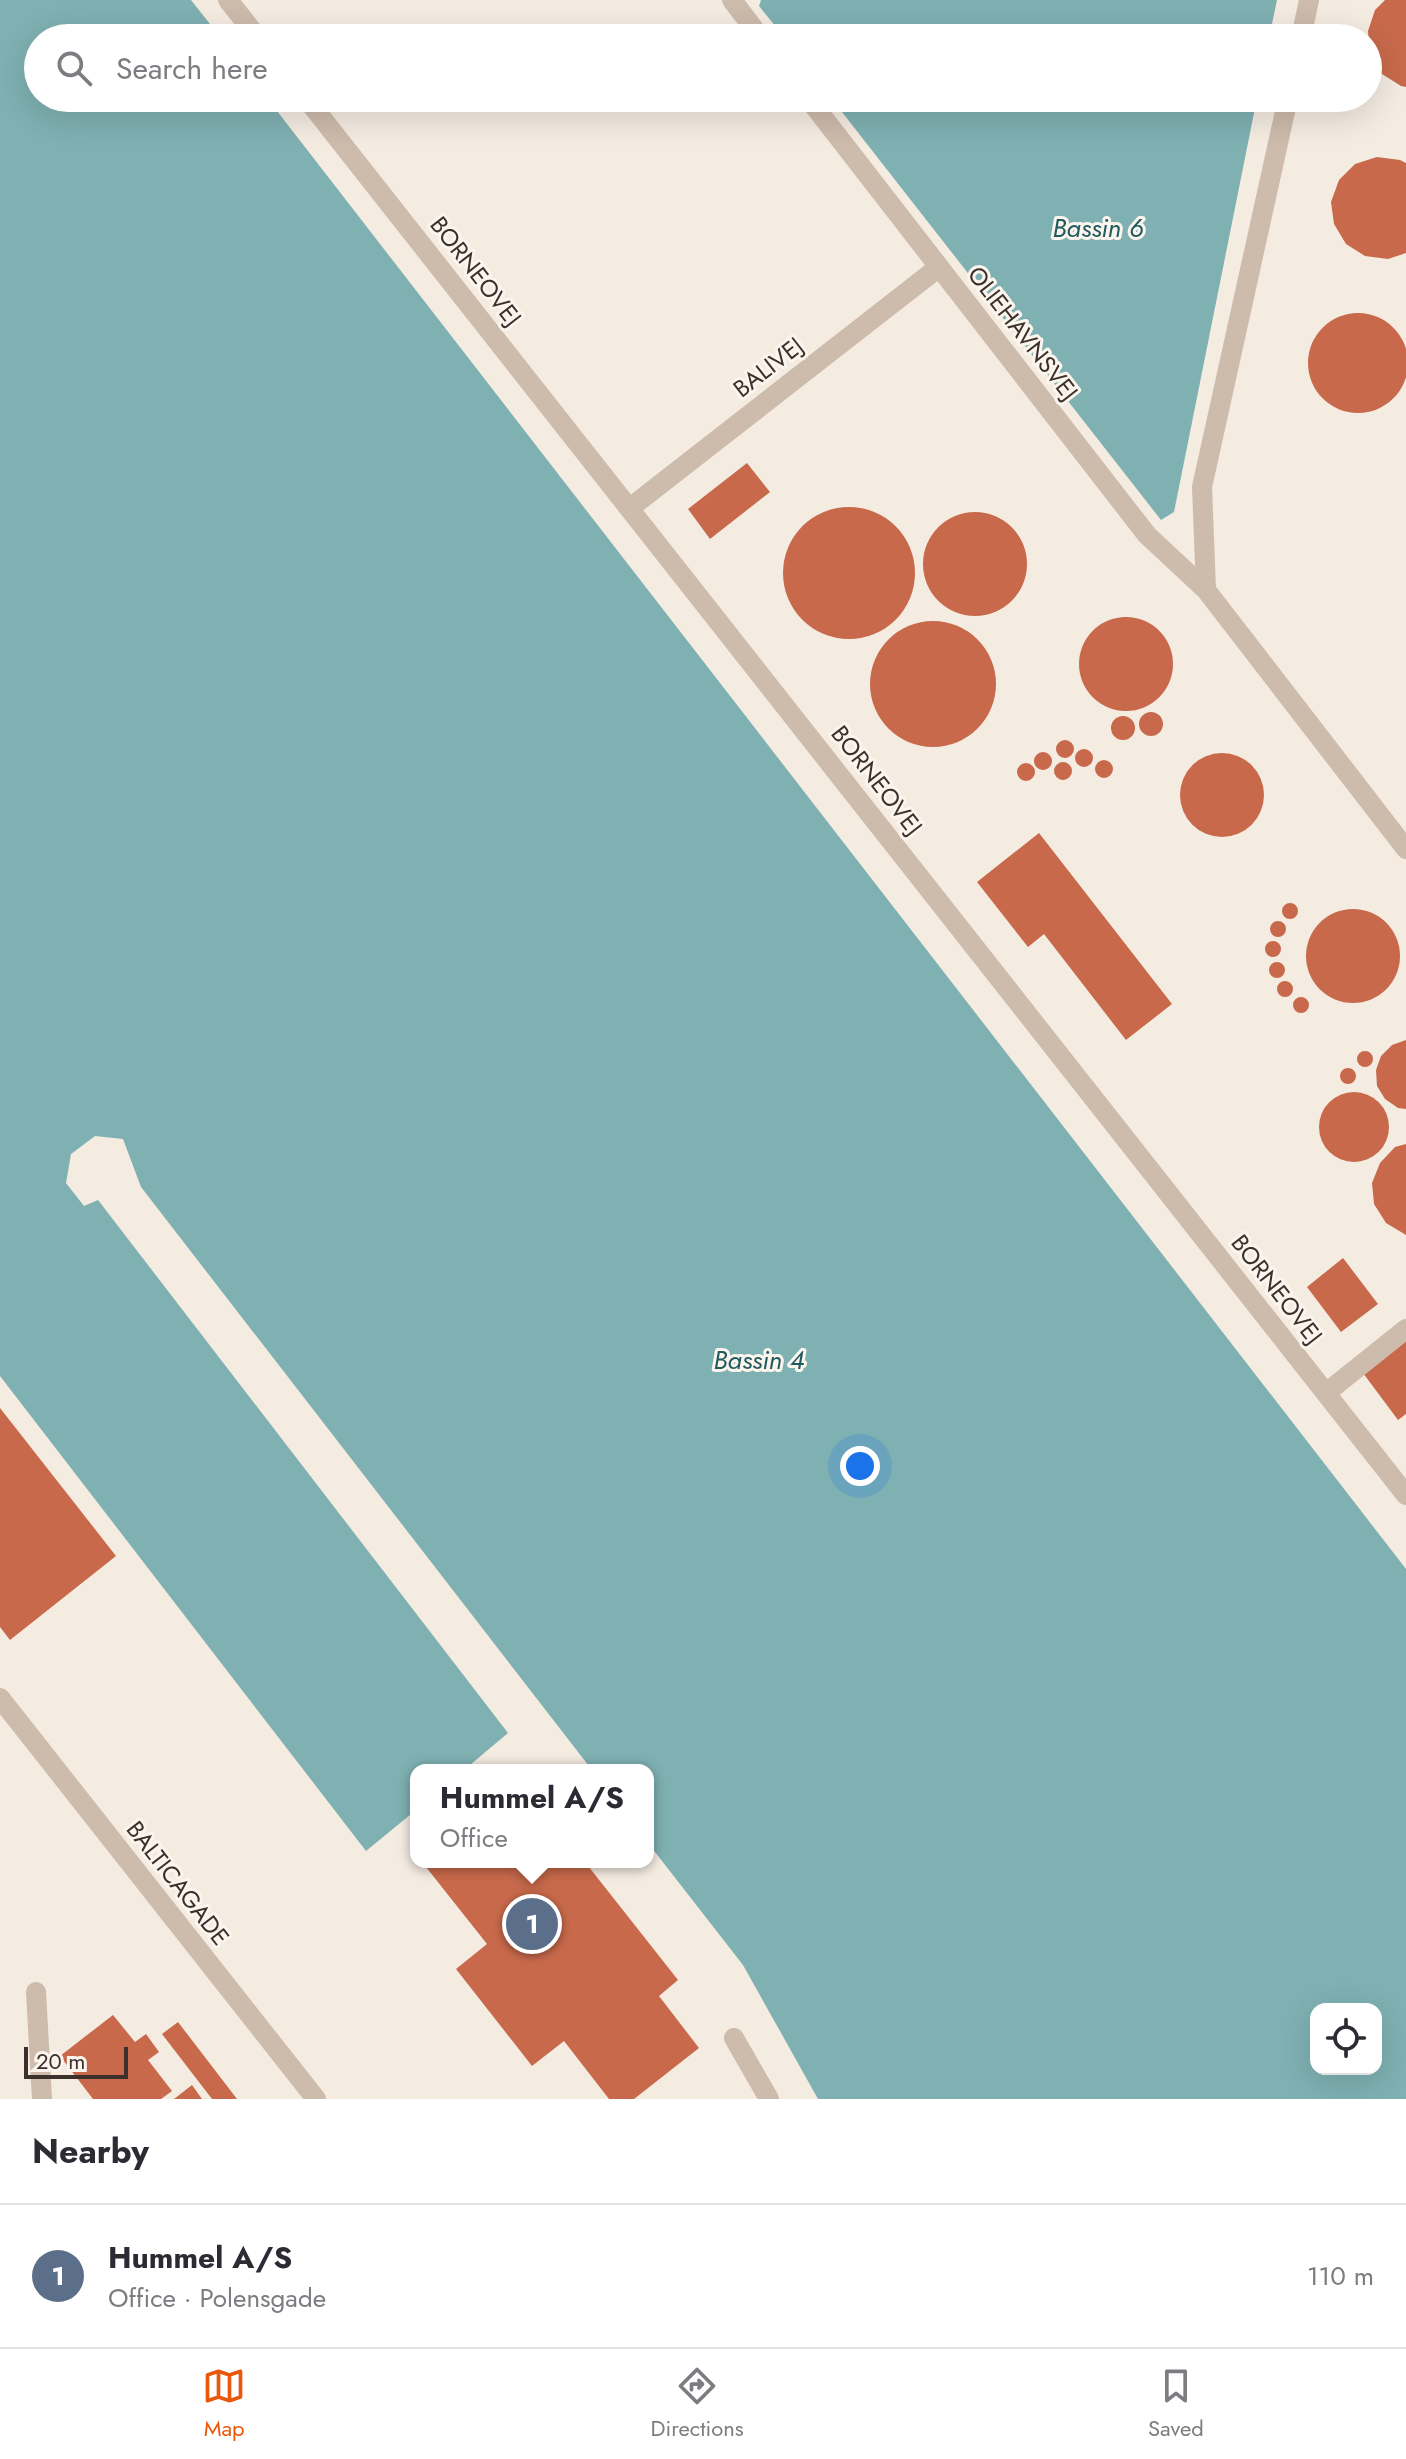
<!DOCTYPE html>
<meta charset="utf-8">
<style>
:root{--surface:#fff;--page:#f2f2f3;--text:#2b2b33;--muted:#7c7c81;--line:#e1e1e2;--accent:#ea580c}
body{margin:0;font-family:Jost,sans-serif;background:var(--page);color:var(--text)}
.controls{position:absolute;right:24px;bottom:24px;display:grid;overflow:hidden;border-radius:16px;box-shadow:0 8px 32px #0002}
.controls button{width:72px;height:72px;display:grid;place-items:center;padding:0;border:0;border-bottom:2px solid var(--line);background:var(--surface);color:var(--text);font:40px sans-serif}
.scale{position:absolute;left:24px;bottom:20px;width:104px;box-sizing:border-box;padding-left:8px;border:4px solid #3b302b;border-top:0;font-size:22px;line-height:28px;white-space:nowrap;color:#3b302b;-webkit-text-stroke:6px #fbf5ee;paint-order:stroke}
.you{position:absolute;left:860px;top:1466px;width:28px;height:28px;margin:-20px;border:6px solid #fff;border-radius:50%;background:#1a73e8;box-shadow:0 0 0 12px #1a73e833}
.badge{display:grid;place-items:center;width:52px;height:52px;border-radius:50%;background:var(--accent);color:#fff;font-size:26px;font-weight:700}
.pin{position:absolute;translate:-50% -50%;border:4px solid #fff;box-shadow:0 2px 8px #0006}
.popup{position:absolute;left:410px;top:1764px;width:244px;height:104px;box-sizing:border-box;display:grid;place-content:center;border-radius:16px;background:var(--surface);filter:drop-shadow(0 2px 6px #0005);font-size:26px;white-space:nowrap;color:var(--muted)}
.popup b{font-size:30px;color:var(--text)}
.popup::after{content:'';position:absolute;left:50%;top:100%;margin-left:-16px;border:16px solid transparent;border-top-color:var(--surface)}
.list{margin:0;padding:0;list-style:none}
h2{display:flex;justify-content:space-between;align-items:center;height:104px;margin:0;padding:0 32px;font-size:34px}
h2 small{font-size:26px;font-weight:400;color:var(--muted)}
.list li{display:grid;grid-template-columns:52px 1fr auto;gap:24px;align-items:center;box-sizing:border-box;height:144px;padding:0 32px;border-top:2px solid var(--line)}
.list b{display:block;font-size:30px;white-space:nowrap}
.list p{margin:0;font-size:26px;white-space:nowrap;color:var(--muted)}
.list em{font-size:26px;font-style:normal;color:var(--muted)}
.icon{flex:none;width:44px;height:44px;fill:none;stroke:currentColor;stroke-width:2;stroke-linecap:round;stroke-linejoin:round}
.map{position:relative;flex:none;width:1406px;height:2099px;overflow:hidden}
.search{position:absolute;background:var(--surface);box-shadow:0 8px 32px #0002;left:24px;right:24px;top:24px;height:88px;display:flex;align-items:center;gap:20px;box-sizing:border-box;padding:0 28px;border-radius:44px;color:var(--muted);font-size:30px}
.sheet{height:248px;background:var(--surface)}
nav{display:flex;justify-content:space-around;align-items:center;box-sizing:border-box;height:112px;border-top:2px solid var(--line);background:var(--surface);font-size:22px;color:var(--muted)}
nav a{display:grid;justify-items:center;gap:4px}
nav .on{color:var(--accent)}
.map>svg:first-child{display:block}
</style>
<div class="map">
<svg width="1406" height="2099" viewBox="0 0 1406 2099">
<rect width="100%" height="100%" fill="#f4ebe1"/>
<!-- water -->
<path fill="#7fb0b2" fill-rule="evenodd" d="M0 0H191L221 38H38V98H267L1406 1569V2099H818L743 1965 648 1843V1770H592L141 1187 123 1139 95 1136 71 1154 66 1183 84 1206 98 1200 508 1733 464 1770H416V1810L366 1851 0 1376ZM1316 2009H1376V2069H1316Z
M761 0H1277L1269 38H785L759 6Z
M831 98H1257L1174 512 1161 520Z"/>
<!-- building -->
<path fill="#c8694b" d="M1385 0H1406V87L1401 86 1382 74 1370 54 1368 31 1375 10Z
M1377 157 1400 160 1406 163V253L1388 259 1365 256 1346 244 1334 224 1331 202 1339 180 1355 164Z
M1308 363a50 50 0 1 1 100 0a50 50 0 1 1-100 0Z
M747 463 770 492 710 539 688 509Z
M783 573a66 66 0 1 1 132 0a66 66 0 1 1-132 0Z
M923 564a52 52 0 1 1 104 0a52 52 0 1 1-104 0Z
M1079 664a47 47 0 1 1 94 0a47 47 0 1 1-94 0Z
M870 684a63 63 0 1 1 126 0a63 63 0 1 1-126 0Z
M1139 724a12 12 0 1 1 24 0a12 12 0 1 1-24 0Z
M1111 728a12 12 0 1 1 24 0a12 12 0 1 1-24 0Z
M1056 749a9 9 0 1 1 18 0a9 9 0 1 1-18 0Z
M1075 758a9 9 0 1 1 18 0a9 9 0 1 1-18 0Z
M1034 761a9 9 0 1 1 18 0a9 9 0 1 1-18 0Z
M1180 795a42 42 0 1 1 84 0a42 42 0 1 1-84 0Z
M1095 769a9 9 0 1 1 18 0a9 9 0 1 1-18 0Z
M1054 771a9 9 0 1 1 18 0a9 9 0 1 1-18 0Z
M1017 772a9 9 0 1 1 18 0a9 9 0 1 1-18 0Z
M1039 833 1172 1004 1126 1040 1044 934 1028 947 977 882Z
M1282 911a8 8 0 1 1 16 0a8 8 0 1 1-16 0Z
M1306 956a47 47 0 1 1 94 0a47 47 0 1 1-94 0Z
M1270 929a8 8 0 1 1 16 0a8 8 0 1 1-16 0Z
M1265 949a8 8 0 1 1 16 0a8 8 0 1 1-16 0Z
M1269 970a8 8 0 1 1 16 0a8 8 0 1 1-16 0Z
M1277 989a8 8 0 1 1 16 0a8 8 0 1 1-16 0Z
M1293 1005a8 8 0 1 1 16 0a8 8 0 1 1-16 0Z
M1406 1040V1109L1398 1108 1385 1099 1377 1086 1376 1070 1381 1056 1392 1045Z
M1357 1059a8 8 0 1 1 16 0a8 8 0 1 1-16 0Z
M1340 1076a8 8 0 1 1 16 0a8 8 0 1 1-16 0Z
M1319 1127a35 35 0 1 1 70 0a35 35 0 1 1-70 0Z
M1406 1144V1235L1386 1223 1374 1204 1372 1183 1380 1163 1395 1147Z
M1343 1258 1378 1304 1341 1332 1307 1287Z
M1406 1341V1414L1398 1420 1363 1373Z
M0 1408 116 1556 10 1640 0 1627Z
M422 1862H585L678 1980 659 1996 699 2048 634 2099H609L564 2041 532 2066 456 1969 487 1944Z
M113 2015 135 2042 146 2034 159 2052 148 2060 172 2091 161 2099H93L60 2056Z
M178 2022 237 2099H212L162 2034Z
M192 2085 202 2099H174Z"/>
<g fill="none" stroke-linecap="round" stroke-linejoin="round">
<!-- minor -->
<path stroke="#cdbbac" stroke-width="20" d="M228 0 258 38
M732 0 761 38
M1301 38 1309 0
M306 98 1406 1495
M808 98 1147 535 1206 590 1406 849
M630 508 939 267
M1206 590 1202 487 1288 98
M1326 1393 1406 1329
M0 1698 316 2099
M36 1992 42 2099
M734 2038 769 2099"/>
</g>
<g text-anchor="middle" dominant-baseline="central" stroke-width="6" stroke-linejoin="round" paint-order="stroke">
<!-- street labels -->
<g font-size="24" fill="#3b302b" stroke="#fbf5ee">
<text transform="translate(476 271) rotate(52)">BORNEOVEJ</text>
<text transform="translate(1023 333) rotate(52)">OLIEHAVNSVEJ</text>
<text transform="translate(768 367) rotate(-38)">BALIVEJ</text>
<text transform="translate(877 780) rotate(52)">BORNEOVEJ</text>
<text transform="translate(1277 1289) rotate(52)">BORNEOVEJ</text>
<text transform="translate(178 1883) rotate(52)">BALTICAGADE</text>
</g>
<!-- water labels -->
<g font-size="26" font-style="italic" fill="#1f5a5e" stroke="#fbf5ee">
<text x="1098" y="228">Bassin 6</text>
<text x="759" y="1360">Bassin 4</text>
</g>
</g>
</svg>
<div class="controls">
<button><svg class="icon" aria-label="locate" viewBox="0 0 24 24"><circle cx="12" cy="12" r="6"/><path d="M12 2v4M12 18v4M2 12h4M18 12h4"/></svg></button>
</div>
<div class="scale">20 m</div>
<div class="you"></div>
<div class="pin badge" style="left:532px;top:1924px;background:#5c6f8a">1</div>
<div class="popup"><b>Hummel A/S</b>Office</div>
<div class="search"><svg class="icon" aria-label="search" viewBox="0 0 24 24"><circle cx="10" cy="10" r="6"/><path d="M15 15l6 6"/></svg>Search here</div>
</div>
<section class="sheet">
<h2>Nearby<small></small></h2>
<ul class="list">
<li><span class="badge" style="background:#5c6f8a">1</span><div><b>Hummel A/S</b><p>Office · Polensgade</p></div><em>110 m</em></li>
</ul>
</section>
<nav>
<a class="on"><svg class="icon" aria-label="map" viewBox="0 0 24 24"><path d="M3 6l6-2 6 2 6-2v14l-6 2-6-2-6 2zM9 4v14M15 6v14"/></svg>Map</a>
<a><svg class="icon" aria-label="directions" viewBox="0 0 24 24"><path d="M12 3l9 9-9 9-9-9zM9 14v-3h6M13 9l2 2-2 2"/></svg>Directions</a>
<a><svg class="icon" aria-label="saved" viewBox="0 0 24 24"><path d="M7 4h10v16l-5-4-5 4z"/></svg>Saved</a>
</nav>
